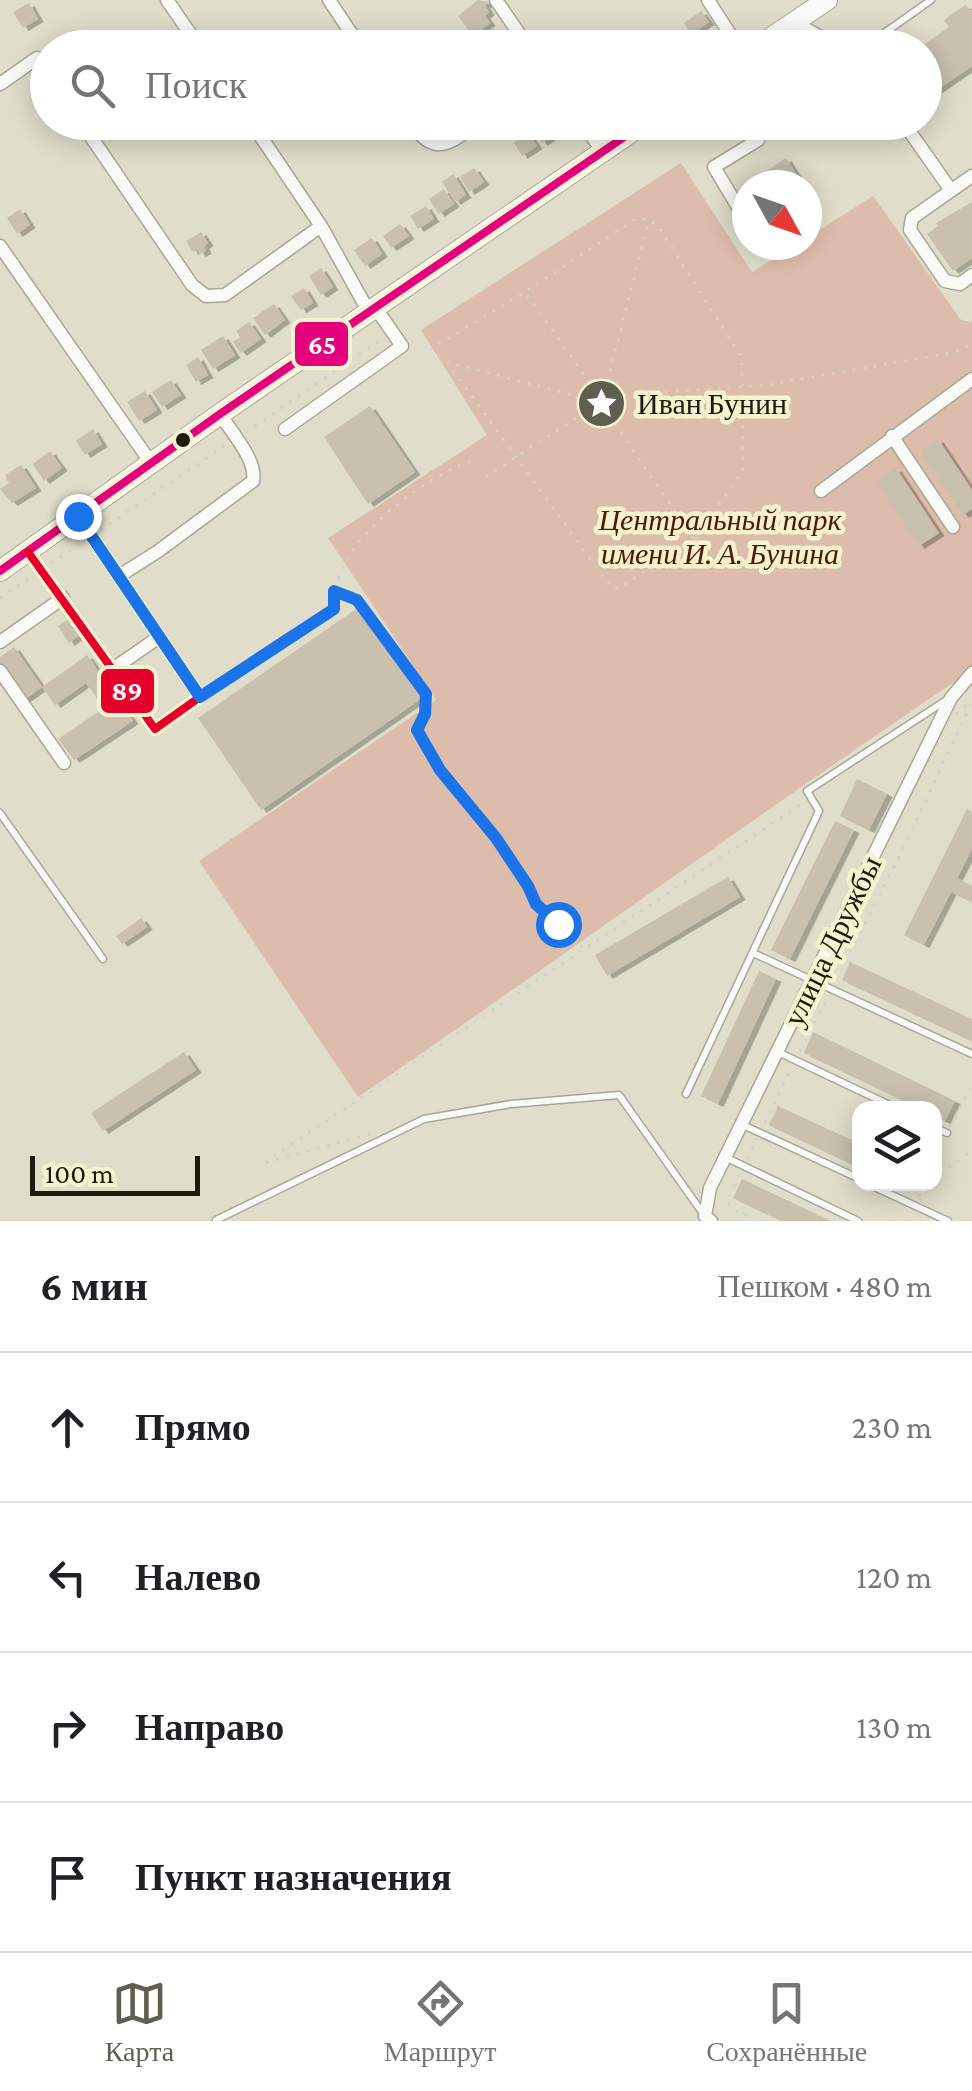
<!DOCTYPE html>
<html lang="ru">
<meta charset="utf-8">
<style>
:root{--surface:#fff;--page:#f6f6f6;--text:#202124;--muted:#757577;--line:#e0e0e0;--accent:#605f4f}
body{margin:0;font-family:"Crimson Pro",serif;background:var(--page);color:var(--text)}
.controls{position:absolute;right:30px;bottom:30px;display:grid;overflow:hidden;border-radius:20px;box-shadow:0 5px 25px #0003}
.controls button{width:90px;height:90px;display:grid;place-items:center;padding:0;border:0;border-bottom:2px solid var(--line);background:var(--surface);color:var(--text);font:50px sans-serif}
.compass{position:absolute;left:732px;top:170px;width:90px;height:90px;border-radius:50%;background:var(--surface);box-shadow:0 5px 25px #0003;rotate:130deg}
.scale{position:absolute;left:30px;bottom:25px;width:170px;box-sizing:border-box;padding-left:10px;border:5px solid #1b1a0d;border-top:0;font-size:28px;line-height:35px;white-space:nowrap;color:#1b1a0d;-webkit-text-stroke:8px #f5f3cf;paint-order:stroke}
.stop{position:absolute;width:30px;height:30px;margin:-22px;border:8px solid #1a73e8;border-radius:50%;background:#fff}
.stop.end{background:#1a73e8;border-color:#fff;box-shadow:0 2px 10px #0008}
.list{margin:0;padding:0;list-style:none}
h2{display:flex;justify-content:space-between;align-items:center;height:130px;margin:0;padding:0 40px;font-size:42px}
h2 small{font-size:32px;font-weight:400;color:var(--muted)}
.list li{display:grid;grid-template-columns:65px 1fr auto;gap:30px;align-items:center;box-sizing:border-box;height:150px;padding:0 40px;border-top:2px solid var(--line)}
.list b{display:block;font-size:38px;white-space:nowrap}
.list em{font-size:32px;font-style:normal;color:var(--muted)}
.icon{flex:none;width:55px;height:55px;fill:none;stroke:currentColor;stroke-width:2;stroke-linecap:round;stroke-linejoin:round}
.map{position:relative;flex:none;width:972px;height:1221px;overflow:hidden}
.search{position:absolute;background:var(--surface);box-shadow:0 5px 25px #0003;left:30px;right:30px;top:30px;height:110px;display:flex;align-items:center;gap:25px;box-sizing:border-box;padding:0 35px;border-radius:55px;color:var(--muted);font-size:38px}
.sheet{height:730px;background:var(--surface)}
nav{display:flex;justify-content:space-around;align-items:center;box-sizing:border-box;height:140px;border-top:2px solid var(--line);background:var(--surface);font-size:28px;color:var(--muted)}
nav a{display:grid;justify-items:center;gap:5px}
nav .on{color:var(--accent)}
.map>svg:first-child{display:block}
</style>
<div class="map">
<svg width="972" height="1221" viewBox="0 0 972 1221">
<defs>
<filter id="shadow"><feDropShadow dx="5.5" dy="3" stdDeviation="0" flood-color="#0004"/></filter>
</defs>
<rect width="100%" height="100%" fill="#e0deca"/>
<!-- green -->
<path fill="#dcbcaa" d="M681 163 752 272 796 245H807V238L873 196 961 320 972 322V670C765 809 564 956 358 1097L199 861 436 700 328 538 487 435 421 330Z"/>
<!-- building -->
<path fill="#c9c0ae" filter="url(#shadow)" d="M478 0 489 2 485 6 489 12 485 16 490 23 473 36 458 16Z
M29 3 38 19 23 28 13 12Z
M965 5 972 11V66L924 99V48H919L949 27 944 20Z
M701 11 709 22 691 34 684 23Z
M542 122H553L559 131 542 143 533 129Z
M528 133 537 146 522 156 514 143Z
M786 158 803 185H747V204L738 190Z
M474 168 484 182 469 192 460 177Z
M453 174 466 195 455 202 442 182Z
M444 189 454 204 439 214 429 199Z
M972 202V258L953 271 927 234 938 226 936 223Z
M426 206 434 219 418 229 410 216Z
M20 209 30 225 17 234 7 218Z
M400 224 409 236 391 248 383 236Z
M201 232 208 243 204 246 206 251 200 254 197 249 193 252 186 241Z
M372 238 382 254 365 266 354 250Z
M321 268 333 287 321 295 309 276Z
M304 288 313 303 301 310 291 296Z
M274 304 285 320 265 335 253 318Z
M249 322 261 339 241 353 233 342 240 337 236 331Z
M223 336 235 355 213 369 201 350Z
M198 357 208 375 196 382 186 365Z
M171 380 181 395 162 407 152 392Z
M145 391 157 410 139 421 127 402Z
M370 406 415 472 368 504 324 437Z
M93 429 102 444 85 455 76 441Z
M938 439 972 490V509L963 515 920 451Z
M50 451 62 468 44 481 33 464Z
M21 465 36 488 12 503 0 489 9 483 5 475Z
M896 468 939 533 919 546 876 481Z
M359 607 422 698 261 810 198 718Z
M70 618 81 634 69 643 58 626Z
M14 647 42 687 24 700 0 666V657Z
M87 655 133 721 74 760 58 739 104 708 86 683 55 705 42 687Z
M857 779 887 794 869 830 840 816Z
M967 809 972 812V849L957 878 972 886V902L951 892 924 945 904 935Z
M835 821 854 830 790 959 771 950Z
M728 877 740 897 607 976 595 955Z
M141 918 147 927 122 944 116 936Z
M850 962 972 1019V1041L842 980Z
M759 971 776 979 718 1104 701 1096Z
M813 1032 955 1101 945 1121 934 1116V1108H919L804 1053Z
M184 1052 196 1070 103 1131 91 1113Z
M778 1106 860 1144V1168L769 1125Z
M742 1179 831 1221H782L733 1198Z"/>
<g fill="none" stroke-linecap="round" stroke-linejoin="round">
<defs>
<path id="lane" d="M863 48 931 0
M201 697 334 609
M0 813 103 959
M753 953 972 1054
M778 1052 896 1108
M686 1094 819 811 807 791 948 699
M743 1125 860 1179
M934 1127 947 1133
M727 1158 858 1221
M868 1184 948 1221
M216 1220 424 1119 511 1104 619 1095 704 1215"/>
<path id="street" d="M167 0 200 48
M329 0 361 48
M496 0 529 48
M708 0 739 48
M794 22 839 48
M0 84 37 58 48 73
M81 122 192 285 206 296 225 295 321 226
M251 122 321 226 370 314
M410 122C435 159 450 143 479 122
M582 122 603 152
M747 122 758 140 714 167 747 222
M903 122 950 189
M972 176 912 218 910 230 945 281 960 284 972 275
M0 246 151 463
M285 429 402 346 377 310
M892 436 953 527
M821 491 972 379
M28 552 155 729 200 697 78 516
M119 576 157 552 253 481C257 460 232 433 220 414
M0 642 63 598
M113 669 159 637
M0 671 64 763
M711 1221 705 1216 710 1188 951 698 972 673"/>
<path id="primary" d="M756 48 827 0
M0 571 220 414 646 122"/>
</defs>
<!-- lane casing -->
<use href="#lane" stroke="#a8a797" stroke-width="9"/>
<!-- street casing -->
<use href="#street" stroke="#a8a797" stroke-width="15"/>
<!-- primary casing -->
<use href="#primary" stroke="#a8a797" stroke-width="22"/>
<!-- path -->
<path stroke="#d2d1cc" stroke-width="2.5" stroke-dasharray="2.5 8" stroke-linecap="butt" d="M447 362 612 589 624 585 695 540 743 470 742 358 660 229 649 220 637 218 525 292
M605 391 613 396 614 406 608 414H599L592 408 591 400 596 392 605 391 649 220
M613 396 767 385 956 352 972 344
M591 400 447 362 431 349 525 292 596 392
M609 415 705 555
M246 432 384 338
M486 477 590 409
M101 530 227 444
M51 563 82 543
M334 591 357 600 426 694 425 714 417 730 440 769 496 838 529 886 536 904 585 950
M0 598 32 576
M334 599C337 540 424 476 476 459
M956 714 972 701
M836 980 901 853 971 704
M800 1051 828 996
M765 1123 792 1067
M950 1127 972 1084
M370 1134 262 1164 803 803
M747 1159 757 1139
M934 1161 943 1143
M739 1175 727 1202 732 1209 757 1221
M934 1182 944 1171 972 1151
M919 1196 924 1184
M919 1200 933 1184"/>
<!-- lane -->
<use href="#lane" stroke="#fafaf7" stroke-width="6"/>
<!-- street -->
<use href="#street" stroke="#fafaf7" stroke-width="12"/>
<!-- primary -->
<use href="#primary" stroke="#fafaf7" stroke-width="20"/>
<defs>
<path id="bus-1" d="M0 571 220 414 646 122"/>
<path id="bus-2" d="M28 552 155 729 200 697 78 516"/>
</defs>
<!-- bus-1 casing -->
<use href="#bus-1" stroke="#f5f3cf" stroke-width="15"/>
<!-- bus-2 casing -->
<use href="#bus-2" stroke="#f5f3cf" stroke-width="15"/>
<!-- bus-1 -->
<use href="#bus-1" stroke="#e5007d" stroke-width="8"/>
<!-- bus-2 -->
<use href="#bus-2" stroke="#e4002b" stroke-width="8"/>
</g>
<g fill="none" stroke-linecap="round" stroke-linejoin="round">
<!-- route -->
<path stroke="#1a73e8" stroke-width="12" d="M78 516 200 697 334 609V591L357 600 426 694 425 714 417 730 440 770 496 838 528 886 536 904 558 924"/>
</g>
<!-- icons -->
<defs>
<symbol id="sight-disc" viewBox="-11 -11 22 22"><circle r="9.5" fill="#605f4f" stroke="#f5f3cf"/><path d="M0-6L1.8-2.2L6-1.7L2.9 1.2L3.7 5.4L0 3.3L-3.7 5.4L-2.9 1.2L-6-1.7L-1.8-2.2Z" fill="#fff"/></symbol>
</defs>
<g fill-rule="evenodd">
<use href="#sight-disc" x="574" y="376" width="55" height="55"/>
</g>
<!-- markers -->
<circle fill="#1b1a0d" stroke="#f5f3cf" stroke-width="4" cx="183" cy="440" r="9"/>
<g text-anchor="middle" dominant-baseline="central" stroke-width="9" stroke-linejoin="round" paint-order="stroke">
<!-- poi labels -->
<g font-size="30" fill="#1b1a0d" stroke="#f5f3cf" text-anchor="start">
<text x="637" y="403">Иван Бунин</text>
</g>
<!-- park labels -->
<g font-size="30" font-style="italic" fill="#501805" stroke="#f5f3cf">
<text x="720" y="519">Центральный парк<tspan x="720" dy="34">имени И. А. Бунина</tspan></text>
</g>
<!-- street labels -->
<g font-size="30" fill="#1b1a0d" stroke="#f5f3cf">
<text transform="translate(832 941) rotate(-64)">улица Дружбы</text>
</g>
</g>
<g stroke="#f5f3cf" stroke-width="4">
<rect x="293" y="320" width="57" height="48" rx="10" fill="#e5007d"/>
<rect x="99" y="667" width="57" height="48" rx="10" fill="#e4002b"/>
</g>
<g font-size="28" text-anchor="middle" font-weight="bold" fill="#fff">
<text x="322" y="354">65</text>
<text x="127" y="700">89</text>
</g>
</svg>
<div class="controls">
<button><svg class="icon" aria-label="layers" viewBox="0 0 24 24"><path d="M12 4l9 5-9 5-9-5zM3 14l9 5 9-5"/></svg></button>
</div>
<svg class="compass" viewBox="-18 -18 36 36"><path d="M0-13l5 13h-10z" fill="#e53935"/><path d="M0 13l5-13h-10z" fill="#757577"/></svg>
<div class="scale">100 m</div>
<div class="stop" style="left:558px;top:924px"></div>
<div class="stop end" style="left:78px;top:516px"></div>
<div class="search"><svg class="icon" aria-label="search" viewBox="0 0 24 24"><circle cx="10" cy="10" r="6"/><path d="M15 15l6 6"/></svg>Поиск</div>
</div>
<section class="sheet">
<h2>6 мин<small>Пешком · 480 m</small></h2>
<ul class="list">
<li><svg class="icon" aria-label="ahead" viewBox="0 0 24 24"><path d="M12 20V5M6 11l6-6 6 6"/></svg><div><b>Прямо</b></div><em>230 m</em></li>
<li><svg class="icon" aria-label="left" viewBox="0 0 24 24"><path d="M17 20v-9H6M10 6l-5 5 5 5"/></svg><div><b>Налево</b></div><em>120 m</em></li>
<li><svg class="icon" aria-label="right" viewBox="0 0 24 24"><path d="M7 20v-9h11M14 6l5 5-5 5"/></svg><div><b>Направо</b></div><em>130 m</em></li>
<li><svg class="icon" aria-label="arrive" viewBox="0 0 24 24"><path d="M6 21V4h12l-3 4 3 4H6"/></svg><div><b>Пункт назначения</b></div></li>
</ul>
</section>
<nav>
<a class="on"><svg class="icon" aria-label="map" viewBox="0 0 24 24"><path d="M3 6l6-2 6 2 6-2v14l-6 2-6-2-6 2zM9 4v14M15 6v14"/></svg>Карта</a>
<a><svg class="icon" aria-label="directions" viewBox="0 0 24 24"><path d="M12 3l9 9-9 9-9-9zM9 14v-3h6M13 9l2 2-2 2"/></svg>Маршрут</a>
<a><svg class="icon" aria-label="saved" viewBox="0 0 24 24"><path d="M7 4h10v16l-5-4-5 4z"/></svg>Сохранённые</a>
</nav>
